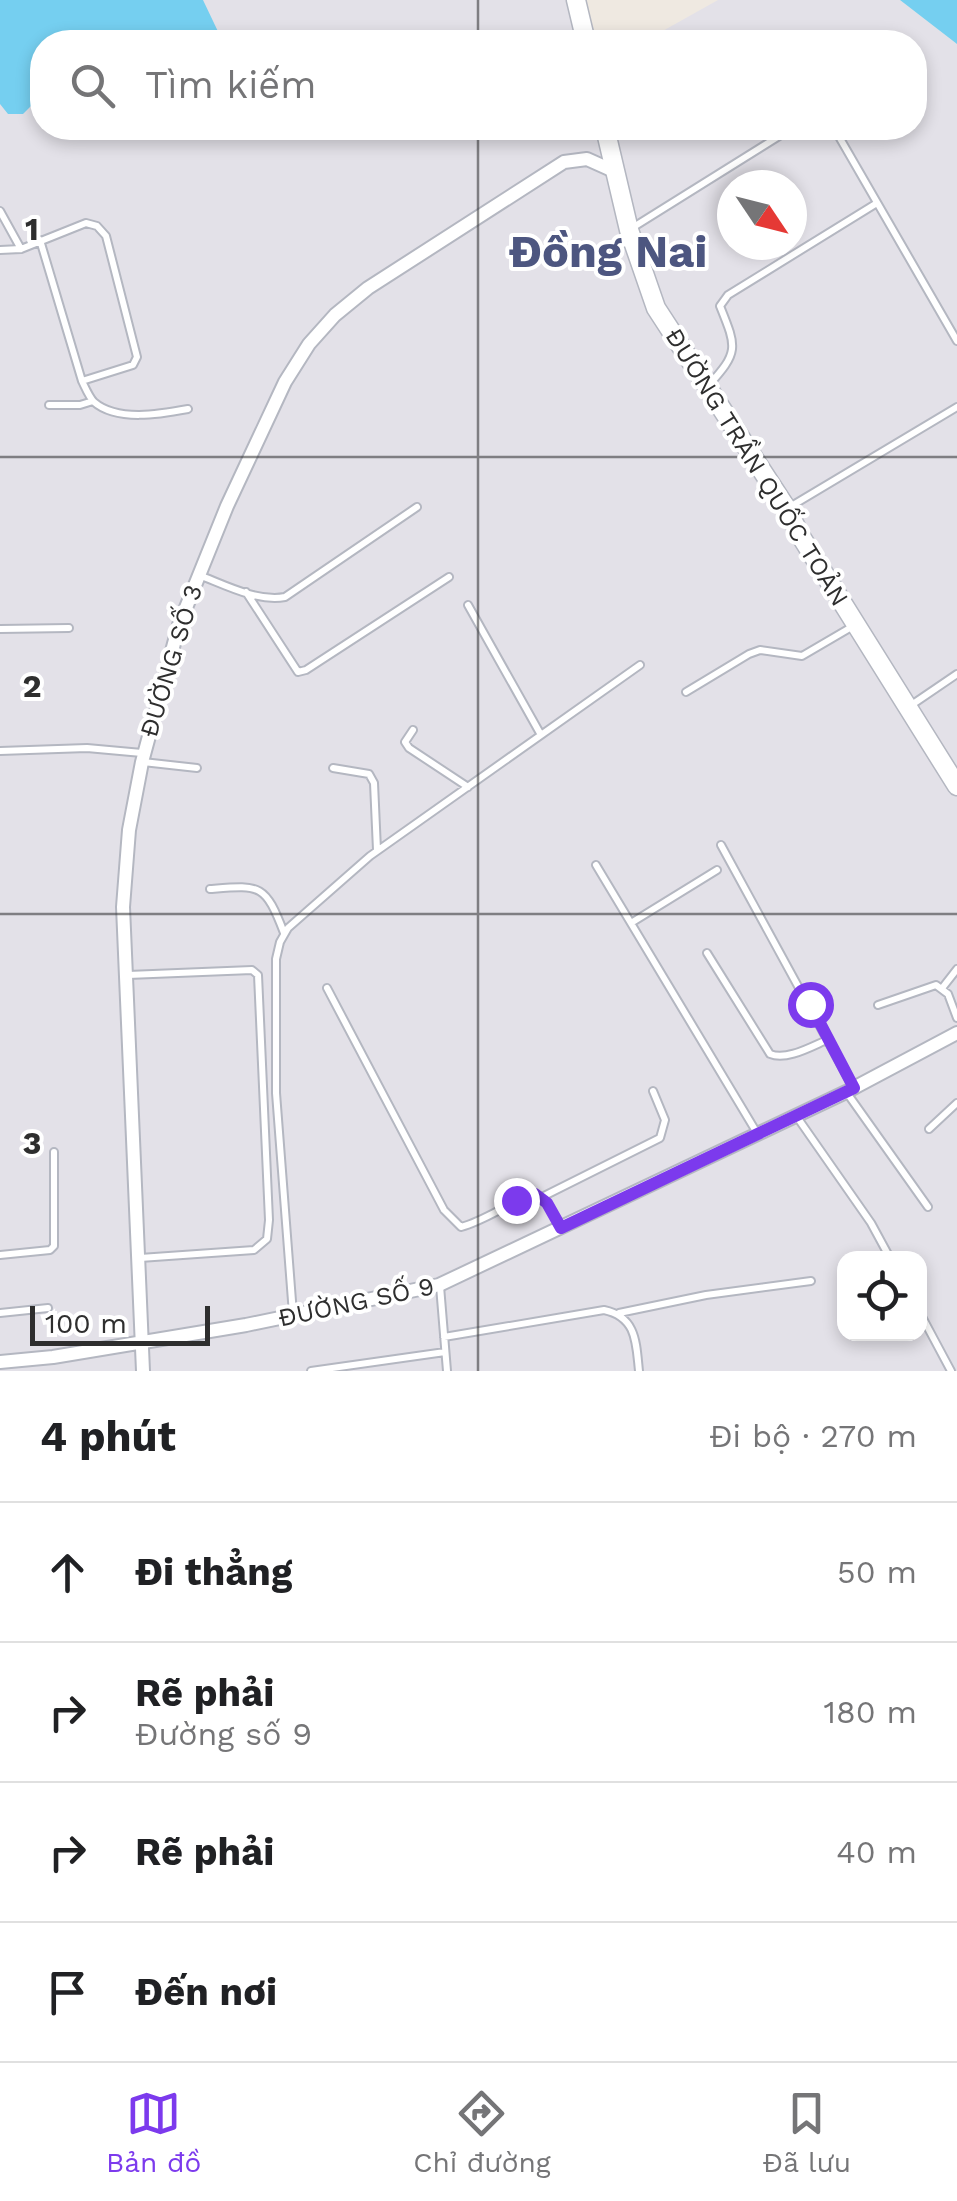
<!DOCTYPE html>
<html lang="vi">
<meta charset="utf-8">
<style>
:root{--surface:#fff;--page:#f2f2f2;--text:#202124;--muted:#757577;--line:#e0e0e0;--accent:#7c3aed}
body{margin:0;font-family:"Work Sans",sans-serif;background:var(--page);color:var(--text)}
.controls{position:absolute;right:30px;bottom:30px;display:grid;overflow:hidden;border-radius:20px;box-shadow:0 5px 15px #0003}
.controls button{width:90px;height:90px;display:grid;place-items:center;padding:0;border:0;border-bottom:2px solid var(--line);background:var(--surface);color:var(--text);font:50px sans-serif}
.compass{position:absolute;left:717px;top:170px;width:90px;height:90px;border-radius:50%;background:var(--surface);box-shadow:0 5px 15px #0003;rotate:125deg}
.scale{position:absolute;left:30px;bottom:25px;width:180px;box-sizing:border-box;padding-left:10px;border:5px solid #2e2e2e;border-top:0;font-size:28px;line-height:35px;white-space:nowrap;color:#2e2e2e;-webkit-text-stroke:8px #fff;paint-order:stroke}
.stop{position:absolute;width:30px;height:30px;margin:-22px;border:8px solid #7c3aed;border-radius:50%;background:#fff}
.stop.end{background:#7c3aed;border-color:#fff;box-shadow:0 2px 10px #0008}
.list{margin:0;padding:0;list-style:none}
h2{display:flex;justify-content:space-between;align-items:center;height:130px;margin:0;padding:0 40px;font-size:42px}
h2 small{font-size:32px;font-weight:400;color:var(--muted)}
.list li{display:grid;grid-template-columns:65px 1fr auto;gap:30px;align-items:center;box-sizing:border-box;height:140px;padding:0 40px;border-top:2px solid var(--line)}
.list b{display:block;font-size:38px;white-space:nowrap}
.list p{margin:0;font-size:32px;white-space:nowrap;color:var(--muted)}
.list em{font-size:32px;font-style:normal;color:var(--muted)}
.icon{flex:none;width:55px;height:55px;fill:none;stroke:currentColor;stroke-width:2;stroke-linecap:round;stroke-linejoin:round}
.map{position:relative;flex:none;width:957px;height:1371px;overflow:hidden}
.search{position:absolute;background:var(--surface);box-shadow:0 5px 15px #0003;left:30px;right:30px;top:30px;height:110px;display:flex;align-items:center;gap:25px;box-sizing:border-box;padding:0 35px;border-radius:40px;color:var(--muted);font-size:38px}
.sheet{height:690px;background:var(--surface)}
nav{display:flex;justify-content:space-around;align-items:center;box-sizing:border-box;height:140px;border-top:2px solid var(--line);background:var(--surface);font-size:28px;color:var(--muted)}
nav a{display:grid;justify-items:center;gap:5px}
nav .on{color:var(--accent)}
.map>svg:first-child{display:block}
</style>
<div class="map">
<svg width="957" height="1371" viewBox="0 0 957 1371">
<rect width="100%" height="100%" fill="#efe9e1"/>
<!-- industrial -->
<path fill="#e3e1e8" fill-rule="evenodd" d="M0 0H569L579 42H42V128H914V42H643L718 0H900L957 44V1371H0ZM732 185H792V245H732ZM844 1258H920V1334H844Z"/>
<!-- water -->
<path fill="#75cff0" d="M0 0H203L223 42H42V95L23 114H8L0 104Z
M900 0H957V44Z"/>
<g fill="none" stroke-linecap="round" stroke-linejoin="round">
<defs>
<path id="lane" d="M834 128 957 341
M0 211 21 249
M632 228 792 128
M40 240 82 381C85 387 89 397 94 402 117 422 161 414 188 409
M0 250 21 249 86 223 97 226 106 236 137 357 133 365 82 381
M708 386C739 352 737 348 720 306L728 295 877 203
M49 405H80L93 401
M788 508 957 407
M199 575C225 585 257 602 285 597L417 507
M246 592 298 672 306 670 449 577
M468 605 541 735
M0 629 69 628
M686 692 749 654 760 650 802 656 855 625
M910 706 957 674
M413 730 405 742 409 748 468 787
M0 751 87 748 142 753
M143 762 197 768
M333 768 369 774 374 783 377 850
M721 845 853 1087
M596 865 757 1133
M210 889C260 885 265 883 284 933
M631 923 717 870
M707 953 770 1054C787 1061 812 1046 829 1039
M128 975 252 970 258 975 269 1220 267 1239 254 1250 140 1258
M943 987 957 969
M327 988 444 1210 461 1227C487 1220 509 1202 535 1194L547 1203 561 1227
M878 1005 936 985 948 994 957 1018
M847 1093 928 1207
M797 1117 871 1223 890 1258
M929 1129 957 1103
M542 1197 660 1138 665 1120 653 1091
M0 1255 50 1250 54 1246V1152
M440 1286 447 1371
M0 1313 48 1308
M619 1313 706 1295 811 1281
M920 1313 951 1371
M293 1314 276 1093V959L280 942 288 928 370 856 640 665
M444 1337 604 1310C637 1317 636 1343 639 1371
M311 1371 445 1352"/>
<path id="street" d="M0 1362 53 1357 246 1325 439 1285 846 1092 957 1033
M143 1371 123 907 129 830 142 762 179 625 227 506 285 382 309 344 335 315 368 288 564 162 587 159 616 172"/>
<path id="secondary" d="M576 0 586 42
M605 128 629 230 656 308 787 509 800 535 957 786"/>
</defs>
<!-- lane casing -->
<use href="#lane" stroke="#b4b7c1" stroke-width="10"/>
<!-- street casing -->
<use href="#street" stroke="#b4b7c1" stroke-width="16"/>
<!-- secondary casing -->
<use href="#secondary" stroke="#b4b7c1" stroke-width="21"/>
<!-- lane -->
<use href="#lane" stroke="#fff" stroke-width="6"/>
<!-- street -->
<use href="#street" stroke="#fff" stroke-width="12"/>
<!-- secondary -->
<use href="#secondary" stroke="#fff" stroke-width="18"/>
</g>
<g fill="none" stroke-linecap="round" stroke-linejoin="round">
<!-- route -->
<path stroke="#7c3aed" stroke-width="12" d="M516 1200 535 1194 547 1203 561 1228 854 1088 810 1004"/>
</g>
<!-- grid -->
<path fill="none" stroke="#2e2e2e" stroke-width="2.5" stroke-opacity="0.55" d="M478 0V42M478 128V1371M0 457H957M0 914H957"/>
<g text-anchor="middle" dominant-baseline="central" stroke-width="8" stroke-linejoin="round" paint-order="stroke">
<!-- street labels -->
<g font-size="25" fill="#2e2e2e" stroke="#fff">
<text transform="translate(757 467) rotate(58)">ĐƯỜNG TRẦN QUỐC TOẢN</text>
<text transform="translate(171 661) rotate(-73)">ĐƯỜNG SỐ 3</text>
<text transform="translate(356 1302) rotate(-12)">ĐƯỜNG SỐ 9</text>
</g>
<!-- town labels -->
<g font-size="45" font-weight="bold" fill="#4d5680" stroke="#fff">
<text x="608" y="251">Đồng Nai</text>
</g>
</g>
<g font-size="32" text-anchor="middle" font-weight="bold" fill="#2e2e2e" stroke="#fff" stroke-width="8" stroke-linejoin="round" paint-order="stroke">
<text x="32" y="240">1</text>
<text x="32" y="697">2</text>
<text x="32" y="1154">3</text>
</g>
</svg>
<div class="controls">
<button><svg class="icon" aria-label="locate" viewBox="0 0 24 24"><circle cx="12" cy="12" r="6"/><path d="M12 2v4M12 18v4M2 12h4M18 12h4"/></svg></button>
</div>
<svg class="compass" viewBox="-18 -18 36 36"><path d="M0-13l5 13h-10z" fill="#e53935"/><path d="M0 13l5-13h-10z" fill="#757577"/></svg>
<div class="scale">100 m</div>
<div class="stop" style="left:810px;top:1004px"></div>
<div class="stop end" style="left:516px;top:1200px"></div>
<div class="search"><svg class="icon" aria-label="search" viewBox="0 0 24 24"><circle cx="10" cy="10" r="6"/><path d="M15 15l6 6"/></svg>Tìm kiếm</div>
</div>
<section class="sheet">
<h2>4 phút<small>Đi bộ · 270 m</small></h2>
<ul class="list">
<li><svg class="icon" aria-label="ahead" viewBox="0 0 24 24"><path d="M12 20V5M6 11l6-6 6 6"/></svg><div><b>Đi thẳng</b></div><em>50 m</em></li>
<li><svg class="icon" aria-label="right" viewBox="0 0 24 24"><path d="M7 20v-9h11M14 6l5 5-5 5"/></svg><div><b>Rẽ phải</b><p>Đường số 9</p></div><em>180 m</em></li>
<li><svg class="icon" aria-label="right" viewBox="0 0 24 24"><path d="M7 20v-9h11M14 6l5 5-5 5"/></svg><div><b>Rẽ phải</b></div><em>40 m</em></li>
<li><svg class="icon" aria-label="arrive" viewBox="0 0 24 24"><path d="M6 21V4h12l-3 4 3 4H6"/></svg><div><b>Đến nơi</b></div></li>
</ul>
</section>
<nav>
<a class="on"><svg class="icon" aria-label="map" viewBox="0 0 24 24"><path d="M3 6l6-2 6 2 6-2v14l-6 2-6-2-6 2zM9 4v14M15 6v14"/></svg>Bản đồ</a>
<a><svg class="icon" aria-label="directions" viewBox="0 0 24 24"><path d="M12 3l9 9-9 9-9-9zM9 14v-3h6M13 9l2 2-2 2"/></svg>Chỉ đường</a>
<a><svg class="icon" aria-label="saved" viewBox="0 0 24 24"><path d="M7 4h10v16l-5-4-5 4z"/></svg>Đã lưu</a>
</nav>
